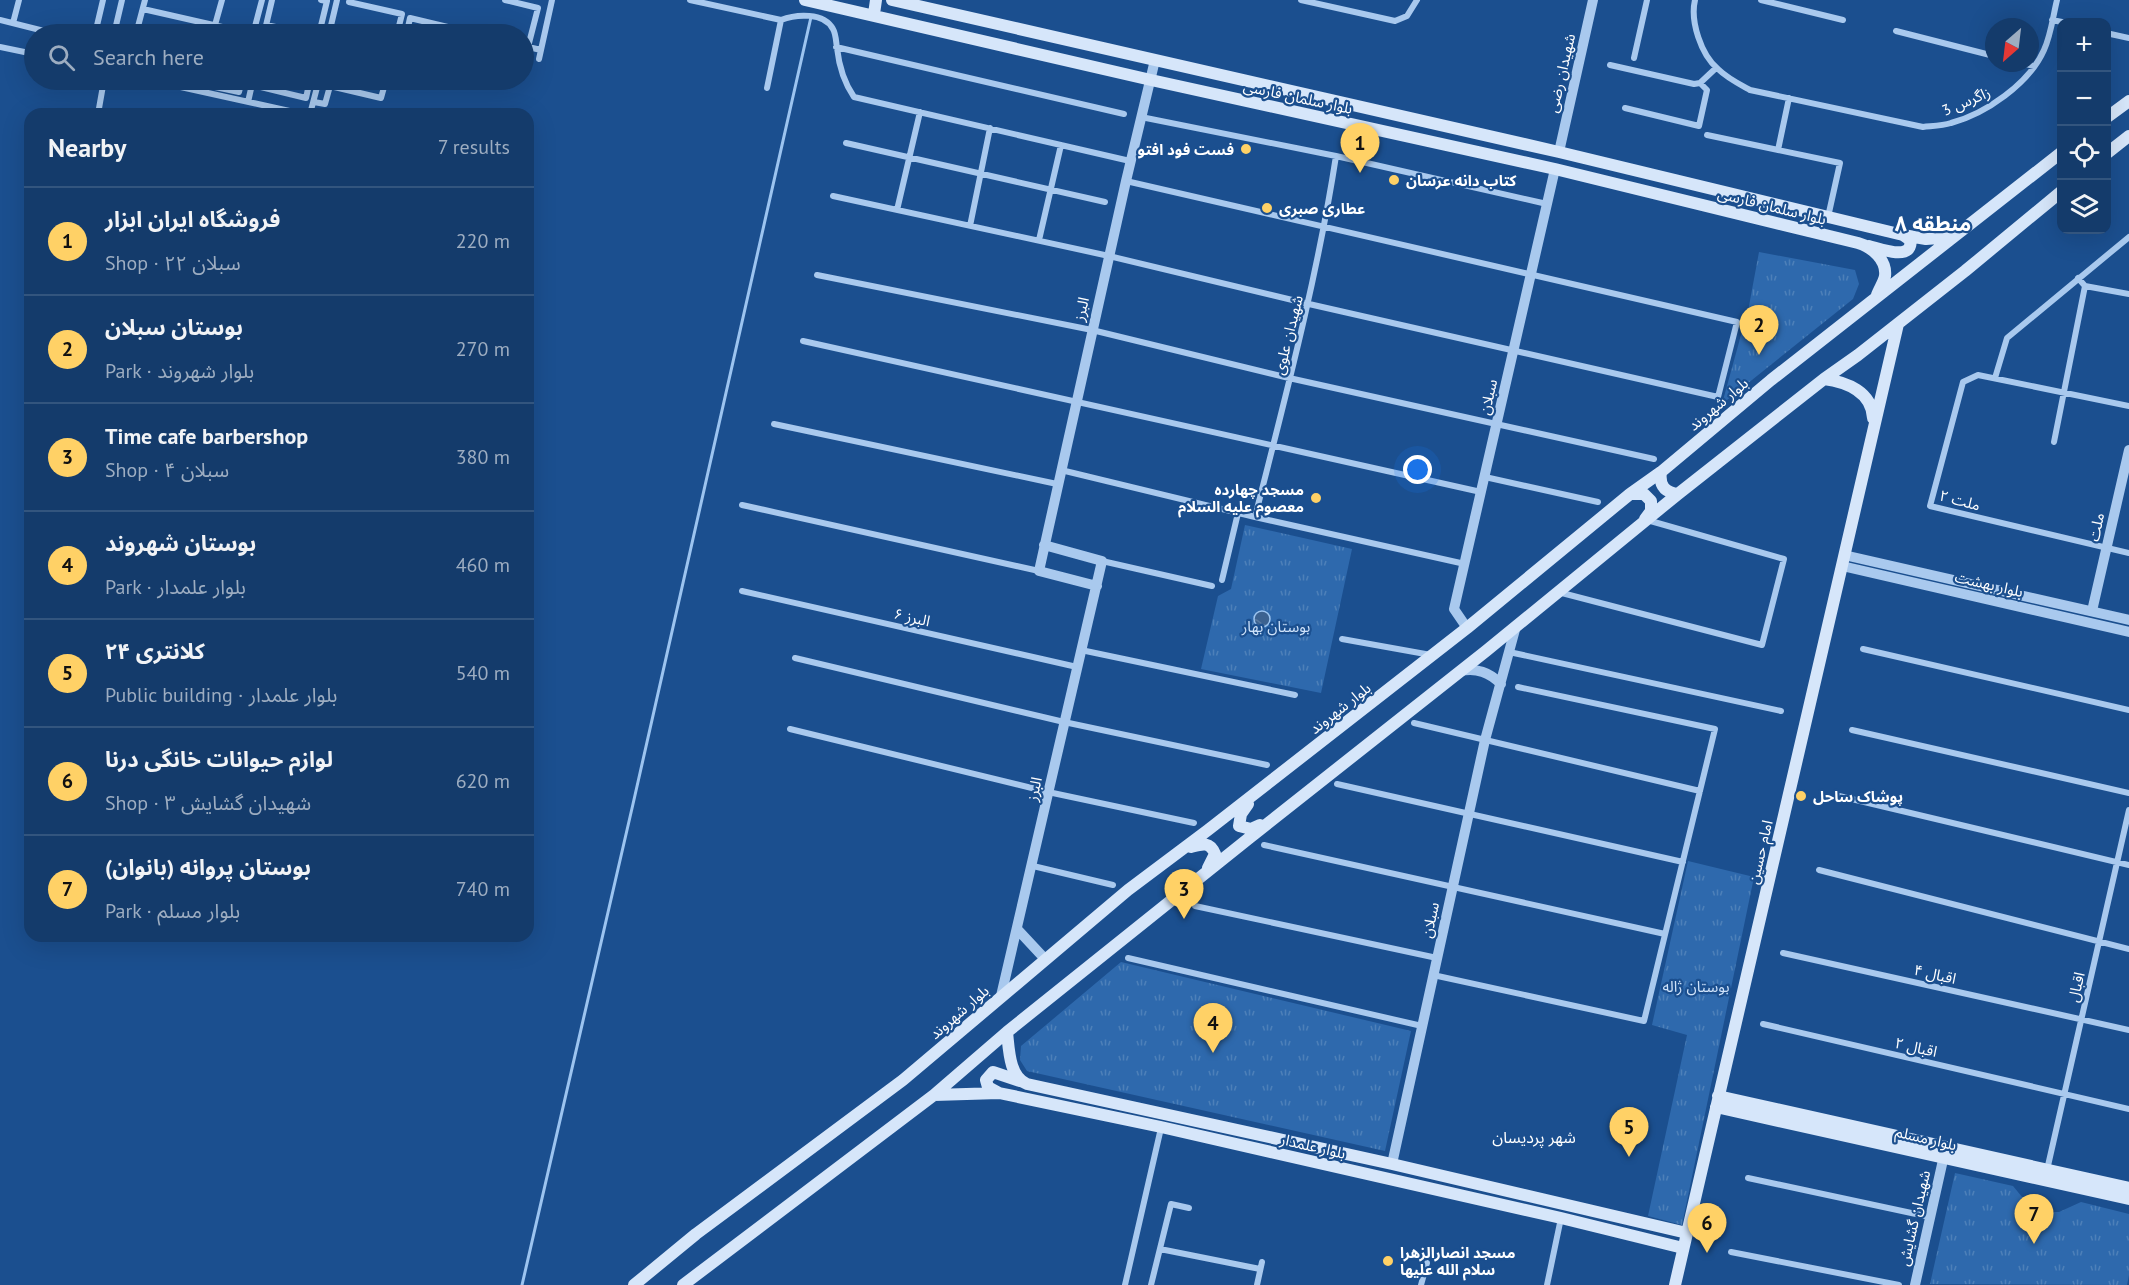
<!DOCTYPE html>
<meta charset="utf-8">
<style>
:root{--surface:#143b6b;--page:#1d4271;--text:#f1f3f6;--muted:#9dadc1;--line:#33557e;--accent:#ffd166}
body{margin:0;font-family:"PT Sans","Noto Sans Arabic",sans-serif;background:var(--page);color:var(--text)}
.controls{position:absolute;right:18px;top:18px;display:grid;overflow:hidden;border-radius:12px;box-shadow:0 6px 24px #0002}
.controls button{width:54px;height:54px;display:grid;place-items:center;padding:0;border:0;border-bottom:2px solid var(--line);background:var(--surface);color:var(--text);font:30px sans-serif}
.compass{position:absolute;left:1985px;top:18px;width:54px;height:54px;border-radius:50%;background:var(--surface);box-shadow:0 6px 24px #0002;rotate:208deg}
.you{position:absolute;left:1418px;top:470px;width:21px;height:21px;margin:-15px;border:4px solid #fff;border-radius:50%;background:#1a73e8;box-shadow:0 0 0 9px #1a73e833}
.badge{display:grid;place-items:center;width:39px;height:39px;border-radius:50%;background:var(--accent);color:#111;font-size:20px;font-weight:700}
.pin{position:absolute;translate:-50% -50px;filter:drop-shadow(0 2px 3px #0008)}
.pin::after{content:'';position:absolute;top:32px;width:21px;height:18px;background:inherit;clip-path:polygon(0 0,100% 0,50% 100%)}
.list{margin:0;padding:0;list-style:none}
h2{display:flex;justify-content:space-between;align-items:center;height:78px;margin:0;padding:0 24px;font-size:26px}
h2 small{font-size:20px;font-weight:400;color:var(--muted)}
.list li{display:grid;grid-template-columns:39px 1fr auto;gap:18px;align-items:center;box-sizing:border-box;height:108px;padding:0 24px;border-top:2px solid var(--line)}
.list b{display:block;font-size:22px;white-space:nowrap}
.list p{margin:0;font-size:20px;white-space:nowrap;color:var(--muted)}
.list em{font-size:20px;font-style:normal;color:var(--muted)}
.icon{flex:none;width:33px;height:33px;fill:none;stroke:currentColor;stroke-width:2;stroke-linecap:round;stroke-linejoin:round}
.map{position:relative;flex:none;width:2129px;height:1285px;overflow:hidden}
.search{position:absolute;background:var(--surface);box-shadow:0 6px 24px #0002;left:24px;top:24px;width:510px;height:66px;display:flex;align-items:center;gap:15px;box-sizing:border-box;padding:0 21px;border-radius:33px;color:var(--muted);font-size:22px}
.panel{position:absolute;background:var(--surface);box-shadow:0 6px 24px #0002;left:24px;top:108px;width:510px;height:834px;border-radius:18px}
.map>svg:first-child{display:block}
</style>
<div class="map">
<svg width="2129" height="1285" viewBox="0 0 2129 1285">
<defs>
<pattern id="park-tufts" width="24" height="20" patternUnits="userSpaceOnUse" patternTransform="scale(1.5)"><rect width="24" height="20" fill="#2e69ad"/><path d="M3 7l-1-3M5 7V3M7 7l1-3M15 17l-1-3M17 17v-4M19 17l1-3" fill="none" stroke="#4d80b9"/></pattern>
<pattern id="water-waves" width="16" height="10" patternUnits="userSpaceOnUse" patternTransform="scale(1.5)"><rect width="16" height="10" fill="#3c6290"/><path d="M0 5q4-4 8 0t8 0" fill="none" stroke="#597aa1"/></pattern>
</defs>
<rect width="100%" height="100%" fill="#1b4f8f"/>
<!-- park -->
<path fill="url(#park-tufts)" d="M1759 252 1855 270 1859 284 1853 299 1722 404 1749 306Z
M1245 525 1352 549 1321 693 1201 669 1218 596 1231 589Z
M1688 861 1754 877 1682 1225 1648 1216 1687 1035 1652 1025Z
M1121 962 1411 1031 1385 1151 1027 1071 1020 1060 1021 1046Z
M1955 1173 2013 1186 2027 1203 2047 1212H2059L2081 1202 2129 1214V1275L2127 1285 1930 1284Z"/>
<!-- water -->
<path fill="url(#water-waves)" stroke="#9cc4f0" stroke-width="1.5" d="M1254 619a8 8 0 1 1 16 0a8 8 0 1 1-16 0Z"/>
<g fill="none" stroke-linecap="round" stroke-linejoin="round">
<!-- stream -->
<path stroke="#9cc4f0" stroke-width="3" d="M522 1285 633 804 811 17"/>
<!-- minor -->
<path stroke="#a9c9ee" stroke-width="6" d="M505 0 538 8 528 47
M690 0 781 20 767 88
M1301 0 1395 21 1407 16 1417 0
M1695 0C1690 21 1701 55 1718 69 1727 78 1739 84 1750 90L1923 127C1932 126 1942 126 1951 123 1985 114 2029 84 2044 50 2051 35 2053 16 2057 0
M1761 0 1843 20
M349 2 402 14 397 34
M143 9 253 34
M0 20 56 34
M781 20C796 14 824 12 833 29 836 34 836 42 837 48 839 66 843 81 854 97L1130 161
M2052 20 2062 22
M13 23 19 0
M215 25 222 0
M266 25 309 34
M137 30 156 34
M1896 31 1994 56
M2106 33 2129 38
M95 34 103 0
M114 34 122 0
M136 34 145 0
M253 34 262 0
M264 34 272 0
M319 34 327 1 321 0
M329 34 337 0
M416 34 407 32 410 18 477 34
M436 34 438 25
M524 46 541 50
M0 47 34 54
M836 47 1124 114
M1634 58 1647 0
M539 59 552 0
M2022 63 2034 66
M1610 65 1694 84 1700 83 1716 68
M149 80 303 114
M182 80 239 92 242 80
M442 80 455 82 456 80
M252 85 306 98 310 80
M248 102 253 80
M314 102 325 104 330 86 381 98 386 80
M1625 108 1699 126 1707 90 1700 83
M98 114 104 80
M310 114 319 80
M1141 117 1336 156 1547 204
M1707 135 1840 163 1828 217
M846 143 1105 202
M1778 150 1789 98
M833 196 1109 256 1309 304 1718 397 1737 322 1126 181
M897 210 920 112
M970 226 990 128
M1039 240 1061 145
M817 275 1092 330 1289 378 1654 459
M2085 286 2129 294
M803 341C1029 390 1255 442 1481 492
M1995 378 2007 338 2129 237
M2129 406 1978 375 1963 382 1930 506 2129 553
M774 424 1057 484
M2054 442 2085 286 2078 278
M1061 470 1255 517 1465 564
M1485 477 1598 502
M742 505 1039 571
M1255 517C1285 398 1317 279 1336 156
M1102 561 1212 586
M1222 580 1238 513
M742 591 1077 667
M1558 592 1762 645 1784 559 1647 520
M1342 639 1431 655
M1863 649 2129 710
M1081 650 1295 695
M1509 652 1781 711
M795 658 1064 722 1267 765
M1414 723 1700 791
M790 729 1048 792 1194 823
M1852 730 2129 793
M1337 784 1683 862
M1839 796 2129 865
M1264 845 1665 934
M1033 866 1113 885
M1819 870 2129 949
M1195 906 1437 958
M1783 953 2129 1030
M1128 958 1422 1026
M1433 975 1644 1021 1715 729 1518 687
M1763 1024 2129 1109
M2047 1170 2129 810
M1748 1178 1930 1217
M1160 1249 1260 1269
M1731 1252 1899 1285
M1125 1285 1161 1128
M1151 1285 1171 1204 1189 1208
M1257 1285 1262 1262
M1421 1285 1427 1263
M1547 1285 1561 1218"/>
<!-- tertiary -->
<path stroke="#a9c9ee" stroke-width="10" d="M1559 152 1593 0
M1844 555 2129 620
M1842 566 2129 632
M1097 586 1039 571 1126 181 1155 60
M2092 611 2129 450
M1467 628 1454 609 1555 169
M1460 671C1477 668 1489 672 1501 684
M1017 929 1045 959
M1001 996 1102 561 1044 545
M1392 1164 1485 740 1516 626
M1915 1285 1945 1151"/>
<!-- secondary -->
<path stroke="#d6e6fa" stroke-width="12" d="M805 0 1151 80 1555 169 1858 243C1872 247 1887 260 1885 276 1884 282 1879 289 1877 295
M892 0 1559 152 1903 235 1926 239 1951 237
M874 14 876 0
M2106 118 2129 101
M2106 154 2129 136
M1869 246C1878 248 1906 259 1910 246 1912 241 1908 238 1903 235
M1824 379C1847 382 1872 392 1873 418
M1661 472C1659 486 1665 492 1678 494
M1630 494H1644L1651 501V511L1645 519
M1248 804 1241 814 1239 826 1251 829 1260 825
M1191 847C1202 844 1210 841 1215 854L1208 868
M1007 1032C1009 1049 1009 1077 1027 1084L1392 1164 1687 1233
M999 1093 988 1087 986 1080 993 1072 1020 1081
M934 1095 999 1093 1161 1127 1561 1218 1683 1248
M1718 1096 2129 1188
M1716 1107 2129 1199
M634 1285 696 1234 903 1080 1128 890 1208 830 1467 628 1630 494 1661 472 1771 380 2062 152
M683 1285 934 1095 1007 1032 1248 839 1486 651 1678 494 1824 379 1858 355 1965 271 2062 191
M1675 1285 1898 324"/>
</g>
<!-- markers -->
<g fill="#ffd166" stroke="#1b4f8f" stroke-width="2">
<circle cx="1246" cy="149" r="6"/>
<circle cx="1394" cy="180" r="6"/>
<circle cx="1267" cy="208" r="6"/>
<circle cx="1316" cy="498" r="6"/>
<circle cx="1801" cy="796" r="6"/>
<circle cx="1388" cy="1261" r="6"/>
</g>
<g text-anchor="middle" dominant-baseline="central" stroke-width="4.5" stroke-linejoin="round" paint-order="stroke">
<!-- street labels -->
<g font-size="15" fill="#fff" stroke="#1b4f8f">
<text transform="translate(1561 73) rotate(-77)">شهیدان رضی</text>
<text transform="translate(1298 97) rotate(12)">بلوار سلمان فارسی</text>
<text transform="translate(1966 101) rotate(-23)">زاگرس 3</text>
<text transform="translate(1772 206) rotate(14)">بلوار سلمان فارسی</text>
<text transform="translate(1081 309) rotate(-77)">البرز</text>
<text transform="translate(1288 335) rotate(-76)">شهیدان علوی</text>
<text transform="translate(1488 397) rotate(-77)">سبلان</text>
<text transform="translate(1718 404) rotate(-40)">بلوار شهروند</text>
<text transform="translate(1960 500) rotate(15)">ملت ۲</text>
<text transform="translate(2096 527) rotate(-78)">ملت</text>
<text transform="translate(1989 584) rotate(13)">بلوار بهشت</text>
<text transform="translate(912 617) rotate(13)">البرز ۶</text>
<text transform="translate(1340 708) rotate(-38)">بلوار شهروند</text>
<text transform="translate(1034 789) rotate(-78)">البرز</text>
<text transform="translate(1760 852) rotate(-77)">امام حسین</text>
<text transform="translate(1430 920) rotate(-78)">سبلان</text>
<text transform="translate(1935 974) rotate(13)">اقبال ۴</text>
<text transform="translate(2076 987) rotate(-77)">اقبال</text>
<text transform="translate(959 1012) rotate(-41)">بلوار شهروند</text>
<text transform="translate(1916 1047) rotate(13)">اقبال ۲</text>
<text transform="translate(1926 1138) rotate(13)">بلوار مسلم</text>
<text transform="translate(1313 1146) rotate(13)">بلوار علمدار</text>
<text transform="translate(1914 1218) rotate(-77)">شهیدان گشایش</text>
</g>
<!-- poi labels -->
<g font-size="15" font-weight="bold" fill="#fff" stroke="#1b4f8f" text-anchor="start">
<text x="1234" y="149" text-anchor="end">فست فود افتو</text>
<text x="1406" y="180">کتاب دانه عرسان</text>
<text x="1279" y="208">عطاری صبری</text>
<text x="1304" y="489" text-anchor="end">مسجد چهارده<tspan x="1304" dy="17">معصوم علیه السلام</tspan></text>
<text x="1813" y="796">پوشاک ساحل</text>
<text x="1400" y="1252">مسجد انصارالزهرا<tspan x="1400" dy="17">سلام الله علیها</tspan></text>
</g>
<!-- park labels -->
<g font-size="15" fill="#cfe3fa" stroke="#1b4f8f">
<text x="1276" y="626">بوستان بهار</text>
<text x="1696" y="986">بوستان ژاله</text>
</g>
<!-- neighbourhood labels -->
<g font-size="16" fill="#fff" stroke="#1b4f8f">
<text x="1534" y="1137">شهر پردیسان</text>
</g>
<!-- district labels -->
<g font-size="21" font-weight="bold" fill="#fff" stroke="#1b4f8f">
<text x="1933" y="223">منطقه ۸</text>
</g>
</g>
</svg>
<div class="controls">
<button>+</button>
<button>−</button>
<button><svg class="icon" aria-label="locate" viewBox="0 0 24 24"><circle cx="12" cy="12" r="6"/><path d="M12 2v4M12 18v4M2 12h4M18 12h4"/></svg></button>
<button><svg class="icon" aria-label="layers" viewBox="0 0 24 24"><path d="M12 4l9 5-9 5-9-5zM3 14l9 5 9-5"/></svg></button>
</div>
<svg class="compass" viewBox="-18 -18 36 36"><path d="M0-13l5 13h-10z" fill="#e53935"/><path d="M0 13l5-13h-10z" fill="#9dadc1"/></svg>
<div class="you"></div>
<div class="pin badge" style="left:1360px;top:173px">1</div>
<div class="pin badge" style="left:1759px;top:355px">2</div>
<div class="pin badge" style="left:1184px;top:919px">3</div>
<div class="pin badge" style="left:1213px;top:1053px">4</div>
<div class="pin badge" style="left:1629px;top:1157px">5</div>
<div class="pin badge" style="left:1707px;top:1253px">6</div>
<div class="pin badge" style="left:2034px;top:1244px">7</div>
<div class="search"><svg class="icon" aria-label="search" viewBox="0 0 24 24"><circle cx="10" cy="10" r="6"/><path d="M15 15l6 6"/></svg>Search here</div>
<section class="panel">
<h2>Nearby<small>7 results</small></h2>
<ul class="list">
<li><span class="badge">1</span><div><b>فروشگاه ایران ابزار</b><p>Shop · سبلان ۲۲</p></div><em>220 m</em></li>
<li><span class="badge">2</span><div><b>بوستان سبلان</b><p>Park · بلوار شهروند</p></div><em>270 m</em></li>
<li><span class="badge">3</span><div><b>Time cafe barbershop</b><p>Shop · سبلان ۴</p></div><em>380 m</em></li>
<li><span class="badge">4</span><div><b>بوستان شهروند</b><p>Park · بلوار علمدار</p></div><em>460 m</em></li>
<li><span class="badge">5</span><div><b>کلانتری ۲۴</b><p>Public building · بلوار علمدار</p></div><em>540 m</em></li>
<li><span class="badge">6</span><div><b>لوازم حیوانات خانگی درنا</b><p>Shop · شهیدان گشایش ۳</p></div><em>620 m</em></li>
<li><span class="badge">7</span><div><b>بوستان پروانه (بانوان)</b><p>Park · بلوار مسلم</p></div><em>740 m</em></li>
</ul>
</section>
</div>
